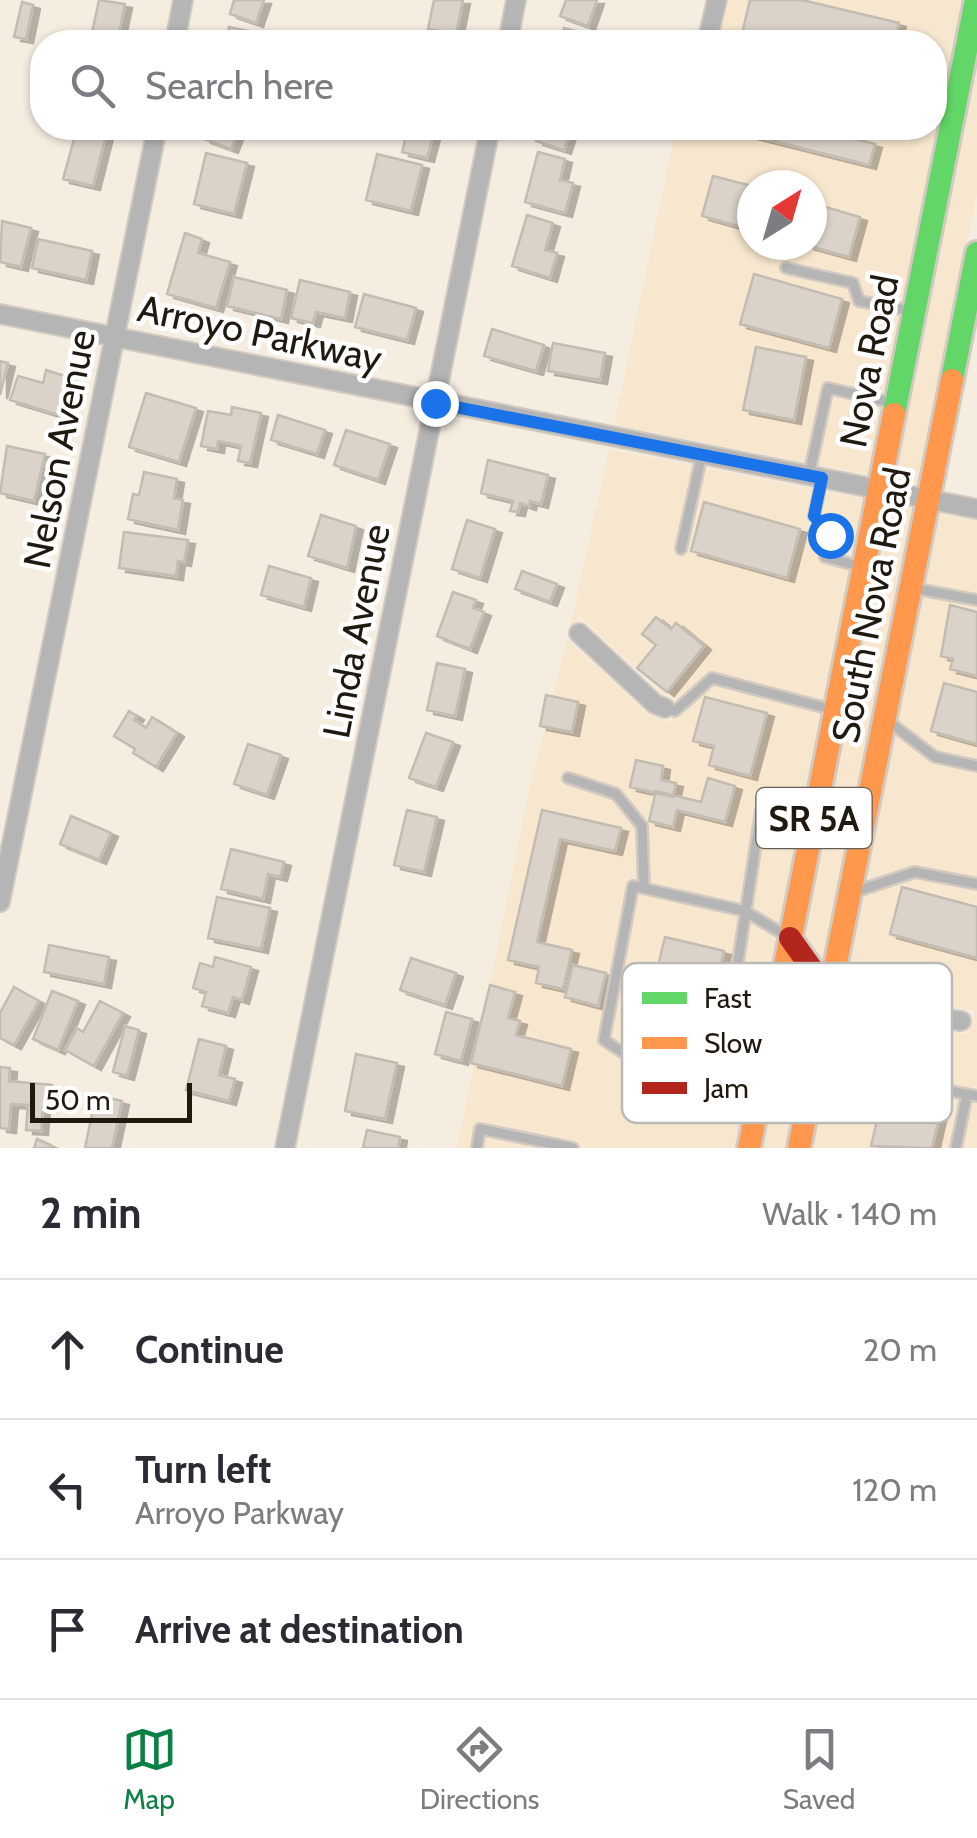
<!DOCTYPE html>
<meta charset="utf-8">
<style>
:root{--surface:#fff;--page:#f7f7f7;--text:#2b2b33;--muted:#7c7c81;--line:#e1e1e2;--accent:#0b8043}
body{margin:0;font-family:Cabin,sans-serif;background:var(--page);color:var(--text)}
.compass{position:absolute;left:737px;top:170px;width:90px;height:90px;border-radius:50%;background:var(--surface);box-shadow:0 2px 8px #0004;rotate:37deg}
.scale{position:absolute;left:30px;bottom:25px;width:162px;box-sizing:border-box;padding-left:10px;border:5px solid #20190f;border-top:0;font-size:28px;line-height:35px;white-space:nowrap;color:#20190f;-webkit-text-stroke:8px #fff;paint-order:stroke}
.stop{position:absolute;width:30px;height:30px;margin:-22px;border:8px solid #1a73e8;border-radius:50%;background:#fff}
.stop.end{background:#1a73e8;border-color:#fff;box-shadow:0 2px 10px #0008}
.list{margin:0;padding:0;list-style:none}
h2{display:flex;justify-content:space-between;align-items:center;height:130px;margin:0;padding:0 40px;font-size:42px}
h2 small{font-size:32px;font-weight:400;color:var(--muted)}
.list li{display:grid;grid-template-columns:65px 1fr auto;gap:30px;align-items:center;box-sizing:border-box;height:140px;padding:0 40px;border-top:2px solid var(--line)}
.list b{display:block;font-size:38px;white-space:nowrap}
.list p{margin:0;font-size:32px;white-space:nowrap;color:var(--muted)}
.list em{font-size:32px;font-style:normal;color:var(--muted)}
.icon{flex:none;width:55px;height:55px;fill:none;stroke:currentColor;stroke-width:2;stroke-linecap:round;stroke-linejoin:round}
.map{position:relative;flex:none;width:977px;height:1148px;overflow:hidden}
.search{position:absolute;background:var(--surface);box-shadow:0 2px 8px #0004;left:30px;right:30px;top:30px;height:110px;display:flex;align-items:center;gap:25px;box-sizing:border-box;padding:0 35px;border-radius:40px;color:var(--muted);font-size:38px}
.sheet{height:550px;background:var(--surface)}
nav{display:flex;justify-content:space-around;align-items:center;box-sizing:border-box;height:140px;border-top:2px solid var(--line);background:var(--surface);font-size:28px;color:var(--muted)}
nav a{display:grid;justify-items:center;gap:5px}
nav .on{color:var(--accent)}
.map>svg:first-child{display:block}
</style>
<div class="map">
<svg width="977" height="1148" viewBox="0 0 977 1148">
<defs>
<filter id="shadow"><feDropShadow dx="7" dy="4" stdDeviation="0" flood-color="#0004"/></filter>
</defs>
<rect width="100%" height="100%" fill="#f6ede1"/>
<!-- built -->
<path fill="#f8e7cf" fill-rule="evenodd" d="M729 0H964L959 5 963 9 870 475 614 425 676 128H934V42H719ZM752 185H812V245H752Z
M977 53V194L919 484 893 479Z
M609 449 866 499 780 933 774 939 778 943 737 1148H457L532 776 567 639 647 713 670 723 680 701 662 693 580 617 570 628Z
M888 503 915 508 824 967 803 933Z
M937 513 977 521V1148H811L837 1018 842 1015 968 1034 975 1011 842 990Z
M796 966 815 1012 788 1148H760Z"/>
<!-- building -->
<path fill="#dbd3c9" stroke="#c3bcb2" stroke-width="2.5" filter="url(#shadow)" d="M99 0 125 4 117 42H90Z
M234 0H264L256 23 230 14Z
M434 0H463L456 34 428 29Z
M566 0H597L588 26 560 16Z
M750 0H802L899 23 894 42H740Z
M22 2 33 5 26 39 14 37Z
M229 27 258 33 256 42H226Z
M564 28 590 35 588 42H561Z
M77 128 106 135 93 186 63 179Z
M208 128H239L231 149 204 139Z
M408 128H435L427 158 402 152Z
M540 128H571L564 150 536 141Z
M722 128H811L875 144 869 165Z
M538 152 565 159 560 180 573 183 565 213 525 202Z
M206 153 247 163 234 214 194 204Z
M377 154 422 165 411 211 366 200Z
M713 176 752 186V230L702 216Z
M812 203 860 217 849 257 806 245H812Z
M527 215 553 223 545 250 557 253 550 278 512 266Z
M2 221 31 228 21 267 0 262Z
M185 233 202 239 198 253 230 262 216 308 167 294Z
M38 239 92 251 86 280 32 268Z
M754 274 842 299 829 348 740 324Z
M234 277 287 290 281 319 227 306Z
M300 280 350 292 345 318 316 312 313 323 291 318Z
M364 294 416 308 407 340 355 327Z
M492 329 544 345 536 371 484 356Z
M553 343 605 353 600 380 548 371Z
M756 347 806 357 794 420 743 410Z
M0 361 8 363 0 395Z
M46 370 71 378 59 415 10 400 18 376 43 383Z
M146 393 196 408 179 462 129 447Z
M232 407 261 413 250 463 238 461 241 446 218 441 217 449 201 446 208 411 231 415Z
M278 415 325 430 317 454 271 440Z
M346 430 390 444 378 480 334 465Z
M7 446 45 454 34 501 0 493Z
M488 460 548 475 541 504 530 501 529 506 520 503 518 512 510 511 513 501 481 493Z
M144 472 177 479 174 498 183 500 178 530 128 519 133 494 139 495Z
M704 502 800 529 787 578 691 551Z
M321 515 356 526 347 568 308 556Z
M467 520 495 529 480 578 452 569Z
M124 532 188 540 184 562 178 561 176 576 119 568Z
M269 566 311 578 304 607 261 595Z
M522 571 557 584 550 602 515 589Z
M453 592 476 600 473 608 484 612 470 649 437 636Z
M950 605 977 612V676L950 669 953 659 941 656Z
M656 617 671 629 676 623 704 646 667 692 637 668 656 645 642 634Z
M437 663 465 669 455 716 427 710Z
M944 683 977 692V744L931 731Z
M546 695 578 702 572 732 540 726Z
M705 697 767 713 750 776 709 765 714 746 693 741Z
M129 711 137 716 134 720 146 728 152 717 177 733 156 767 133 753 135 749 114 736Z
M426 733 453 742 436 787 409 778Z
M248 744 281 755 267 795 234 784Z
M636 760 663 766 661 780 676 783 673 797 630 787Z
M708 778 735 786 725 822 677 810 673 827 649 821 656 791 701 802Z
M407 810 437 817 424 872 394 865Z
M542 810 621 828 615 851 560 839 537 942 572 950 563 989 536 983 539 967 508 960Z
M71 816 111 833 99 860 60 844Z
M231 849 284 862 280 877 268 874 263 899 221 889Z
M902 887 977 907V958L890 934Z
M217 897 270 908 261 949 208 938Z
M665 937 724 951 697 1063 674 1057 678 1040 659 1035 662 1020 646 1016Z
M49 945 109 957 104 984 44 972Z
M215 957 251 967 242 1000 233 997 228 1013 202 1006 206 992 193 988 200 963 213 967Z
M411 958 456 973 445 1005 400 990Z
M573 965 606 973 598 1006 565 997Z
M490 985 515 992 508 1018 520 1021 516 1035 571 1049 562 1086 471 1063Z
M14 987 39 1001 14 1045 0 1038V1013Z
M52 991 78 1001 58 1050 33 1039Z
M100 1001 123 1013 94 1066 65 1050 77 1028 83 1032Z
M446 1012 472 1019 461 1061 435 1054Z
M125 1026 139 1030 127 1076 113 1072Z
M199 1039 226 1046 219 1075 235 1079 229 1101 186 1090Z
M356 1054 397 1063 385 1119 345 1111Z
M0 1067 10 1068 9 1081 52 1085 50 1108 43 1107 41 1131 26 1130 28 1105 11 1104 9 1129 0 1128Z
M884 1091 942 1105 932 1148 871 1146Z
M96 1095 122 1101 112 1148H85Z
M367 1130 400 1137 398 1148H363Z
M37 1139 51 1145 50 1148H34Z"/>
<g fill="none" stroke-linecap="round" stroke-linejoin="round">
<defs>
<path id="lane" d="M786 268 853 283 859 301 912 311
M809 475 828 388 893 403
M822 478 814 516 831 535 825 557 859 566
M681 549 702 454
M912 588 977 600
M665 708 675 711 712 678 830 709
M888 721 935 757 977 766
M568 778 616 794 642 826 644 888
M857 891 915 872 977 884
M817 1066 977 1096
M719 1086 761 811
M755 1093 658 1076 604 1040 633 886 745 911 788 937
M477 1148 480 1129 573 1148
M956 1148 967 1094"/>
<path id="street" d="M175 42 183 0
M508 42 516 0
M707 42 717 0
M0 314 977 509
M579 633 655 704 665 708
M0 902 157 128
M829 1001 961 1021
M285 1148 490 128"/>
<path id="fast" d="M952 380 977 253
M894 414 976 0"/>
<path id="slow" d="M749 1148 894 414
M799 1148 952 380"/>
<path id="jam" d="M790 938 812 969 826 1008"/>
</defs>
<!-- lane casing -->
<use href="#lane" stroke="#d2cac1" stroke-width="14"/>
<!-- street casing -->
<use href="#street" stroke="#d2cac1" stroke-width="22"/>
<!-- fast casing -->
<use href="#fast" stroke="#d2cac1" stroke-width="28"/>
<!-- slow casing -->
<use href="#slow" stroke="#d2cac1" stroke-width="28"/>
<!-- jam casing -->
<use href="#jam" stroke="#d2cac1" stroke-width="28"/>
<!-- lane -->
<use href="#lane" stroke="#b5b5b6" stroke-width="9"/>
<!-- street -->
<use href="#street" stroke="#b5b5b6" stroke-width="18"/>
<!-- fast -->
<use href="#fast" stroke="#63d668" stroke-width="22"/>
<!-- slow -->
<use href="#slow" stroke="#ff974d" stroke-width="22"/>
<!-- jam -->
<use href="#jam" stroke="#b3261e" stroke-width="22"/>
</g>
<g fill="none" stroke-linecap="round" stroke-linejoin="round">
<!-- route -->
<path stroke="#1a73e8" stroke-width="12" d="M435 403 822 478 814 516 830 535"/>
</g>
<g text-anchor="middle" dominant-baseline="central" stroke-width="9" stroke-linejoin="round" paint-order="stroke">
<!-- shield labels -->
<rect fill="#fff" stroke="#635e57" stroke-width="2.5" x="756.5" y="788" width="115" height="60" rx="8"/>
<g font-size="35" font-weight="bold" fill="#20190f">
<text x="814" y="818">SR 5A</text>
</g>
<!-- street labels -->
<g font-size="38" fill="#20190f" stroke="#fff">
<text transform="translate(260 333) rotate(12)">Arroyo Parkway</text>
<text transform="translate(869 361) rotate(-79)">Nova Road</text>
<text transform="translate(59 449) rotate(-79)">Nelson Avenue</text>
<text transform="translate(871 605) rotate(-79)">South Nova Road</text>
<text transform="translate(356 631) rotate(-79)">Linda Avenue</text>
</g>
</g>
<!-- legend -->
<rect x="622" y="963" width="330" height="160" rx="15" fill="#fff" stroke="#bcbab7" stroke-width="2.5"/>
<rect x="642" y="992" width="45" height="12" fill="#63d668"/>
<rect x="642" y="1037" width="45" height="12" fill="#ff974d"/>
<rect x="642" y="1082" width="45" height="12" fill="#b3261e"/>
<g font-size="28" fill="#20190f">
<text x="704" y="1008">Fast</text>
<text x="704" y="1053">Slow</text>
<text x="704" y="1098">Jam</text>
</g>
</svg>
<svg class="compass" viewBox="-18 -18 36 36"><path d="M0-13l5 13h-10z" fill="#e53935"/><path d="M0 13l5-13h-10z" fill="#7c7c81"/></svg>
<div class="scale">50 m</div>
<div class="stop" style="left:830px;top:535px"></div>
<div class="stop end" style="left:435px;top:403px"></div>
<div class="search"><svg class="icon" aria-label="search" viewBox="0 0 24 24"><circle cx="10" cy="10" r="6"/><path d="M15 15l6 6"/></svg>Search here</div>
</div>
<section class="sheet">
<h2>2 min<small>Walk · 140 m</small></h2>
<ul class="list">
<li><svg class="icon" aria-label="ahead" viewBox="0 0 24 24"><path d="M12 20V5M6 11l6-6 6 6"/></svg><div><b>Continue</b></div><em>20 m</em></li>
<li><svg class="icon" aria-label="left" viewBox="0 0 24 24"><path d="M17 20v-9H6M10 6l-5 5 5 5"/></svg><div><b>Turn left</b><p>Arroyo Parkway</p></div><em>120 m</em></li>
<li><svg class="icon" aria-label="arrive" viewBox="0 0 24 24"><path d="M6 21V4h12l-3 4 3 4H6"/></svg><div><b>Arrive at destination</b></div></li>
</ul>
</section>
<nav>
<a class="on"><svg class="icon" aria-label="map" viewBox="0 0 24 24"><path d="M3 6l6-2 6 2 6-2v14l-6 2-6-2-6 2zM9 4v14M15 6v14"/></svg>Map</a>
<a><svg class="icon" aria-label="directions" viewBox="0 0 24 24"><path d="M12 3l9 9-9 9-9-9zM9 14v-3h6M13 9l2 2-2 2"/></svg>Directions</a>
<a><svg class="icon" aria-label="saved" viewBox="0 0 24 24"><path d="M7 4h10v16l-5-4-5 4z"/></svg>Saved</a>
</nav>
